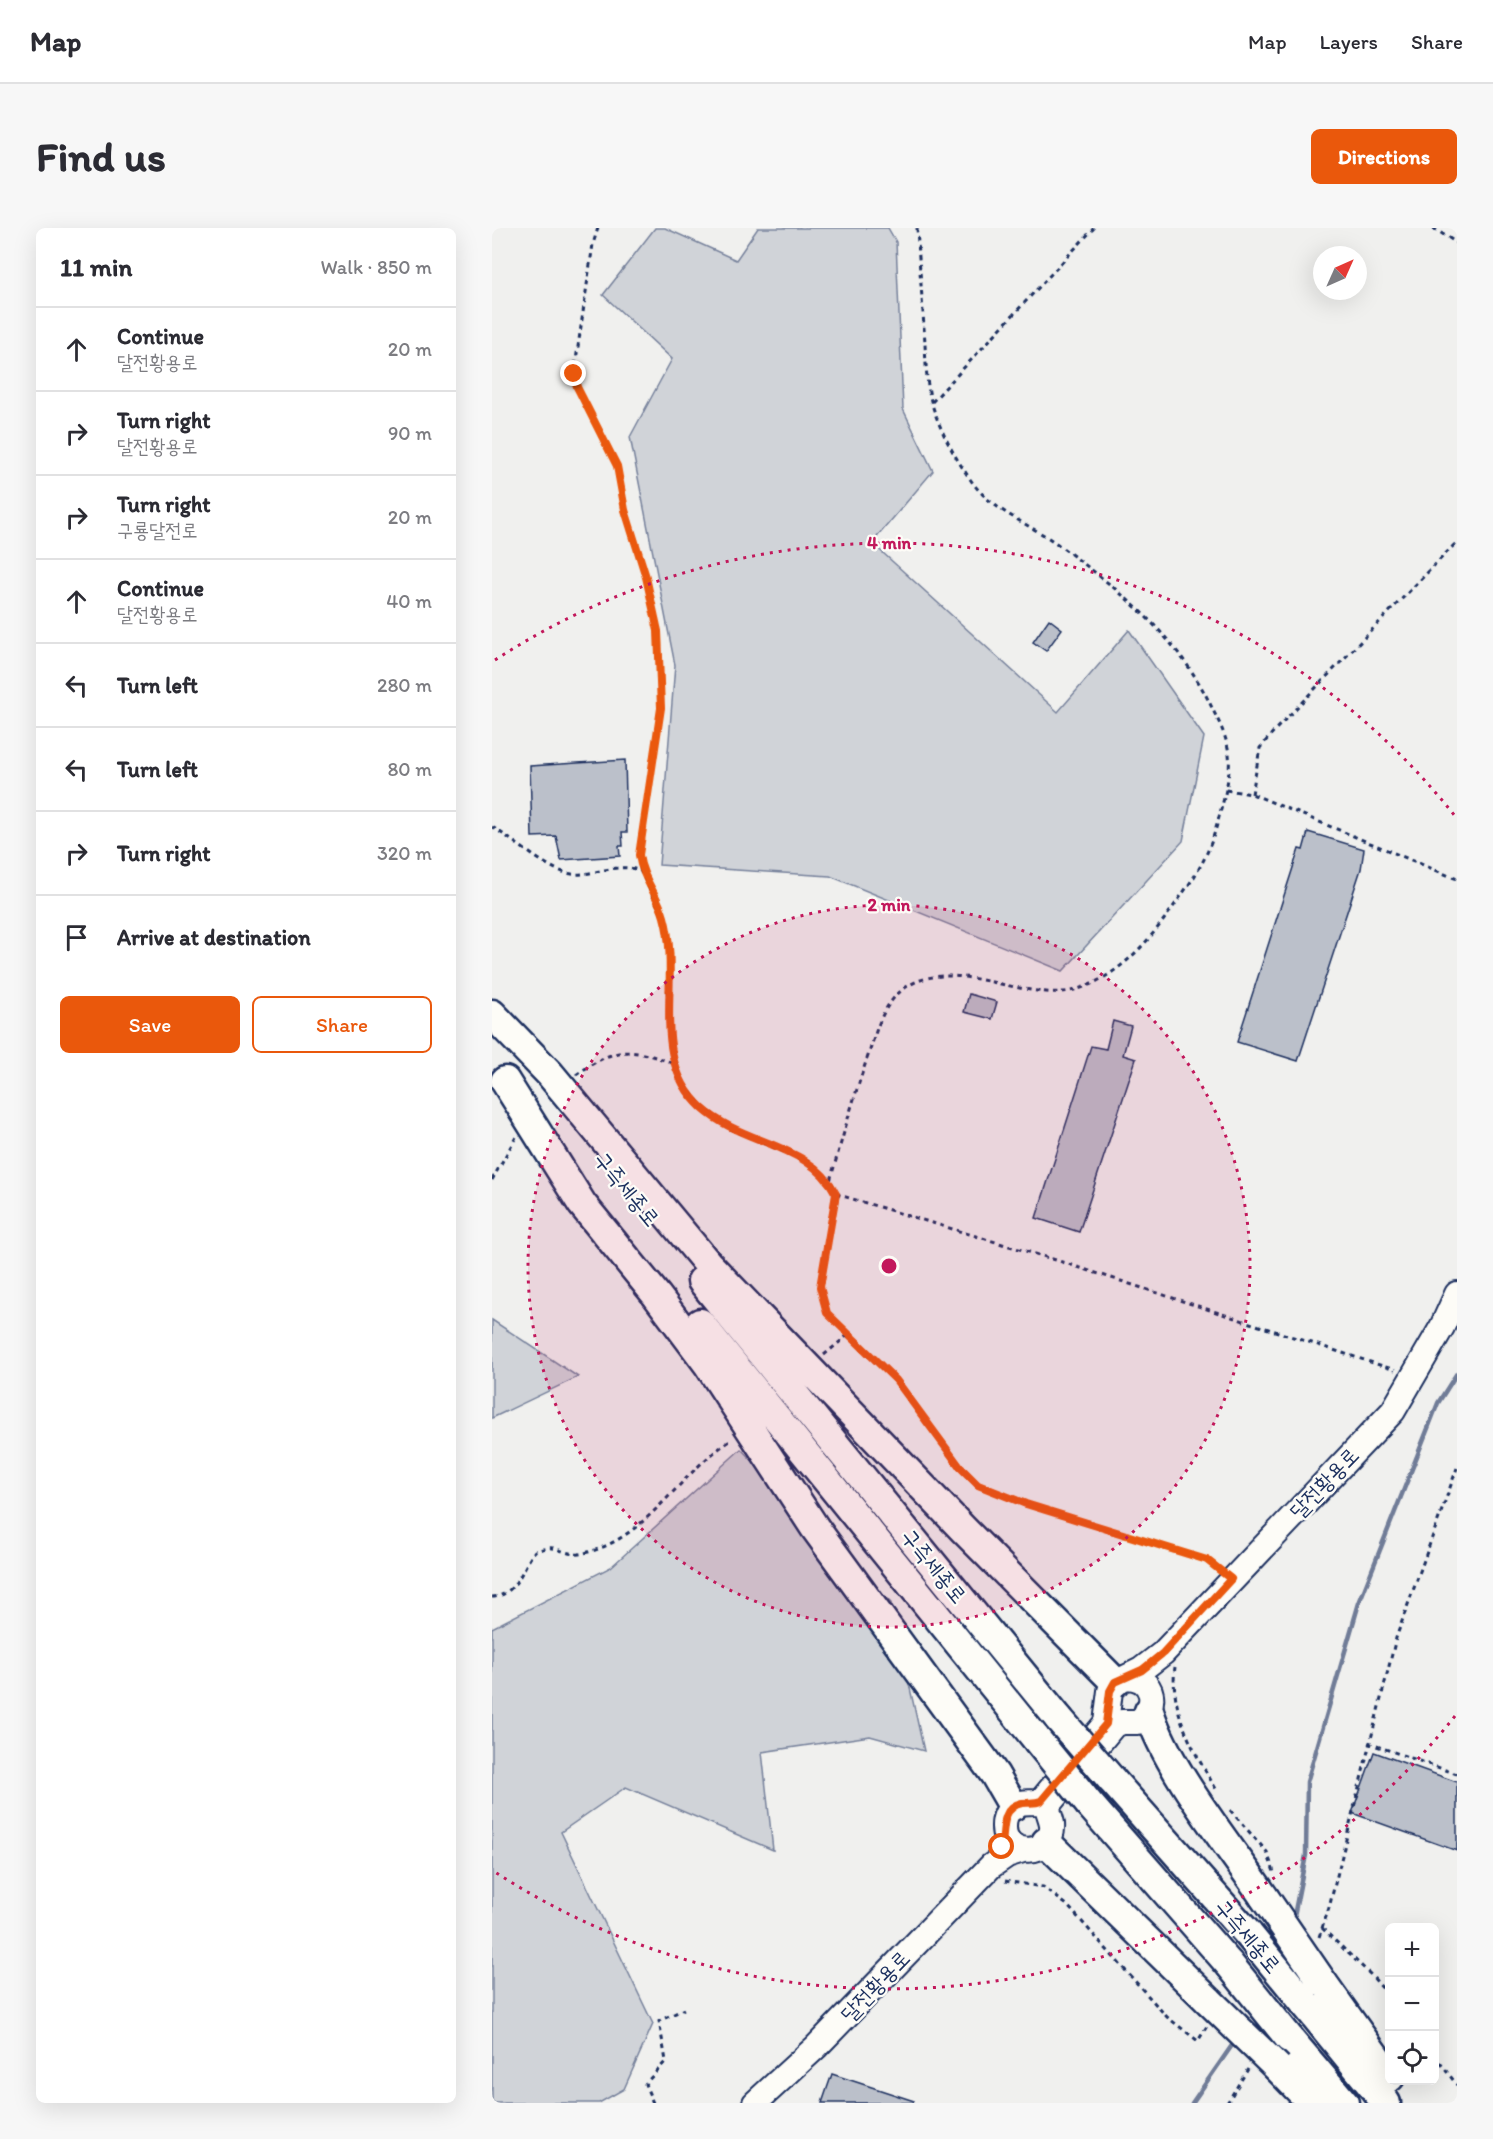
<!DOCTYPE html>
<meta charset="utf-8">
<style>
:root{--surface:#fff;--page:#f7f7f7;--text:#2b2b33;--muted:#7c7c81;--line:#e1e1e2;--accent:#ea580c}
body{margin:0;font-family:Itim,"Poor Story",sans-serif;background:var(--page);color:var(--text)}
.controls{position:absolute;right:18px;bottom:18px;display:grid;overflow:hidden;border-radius:9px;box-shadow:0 6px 24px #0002}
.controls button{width:54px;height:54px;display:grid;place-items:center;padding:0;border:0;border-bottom:2px solid var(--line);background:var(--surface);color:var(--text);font:30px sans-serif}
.compass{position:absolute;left:821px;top:18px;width:54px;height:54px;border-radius:50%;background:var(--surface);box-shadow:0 6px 24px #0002;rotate:45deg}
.stop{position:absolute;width:18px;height:18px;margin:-14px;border:4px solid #ea580c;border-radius:50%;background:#fff}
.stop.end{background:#ea580c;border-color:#fff;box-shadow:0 2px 6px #0008}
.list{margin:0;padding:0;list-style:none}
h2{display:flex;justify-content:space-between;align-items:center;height:78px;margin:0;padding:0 24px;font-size:26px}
h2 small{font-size:20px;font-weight:400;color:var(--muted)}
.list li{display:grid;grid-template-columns:39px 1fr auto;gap:18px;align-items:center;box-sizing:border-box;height:84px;padding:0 24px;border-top:2px solid var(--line)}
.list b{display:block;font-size:22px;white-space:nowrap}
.list p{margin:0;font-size:20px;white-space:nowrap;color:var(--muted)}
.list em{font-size:20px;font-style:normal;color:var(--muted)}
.actions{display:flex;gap:12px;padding:18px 24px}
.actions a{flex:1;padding:14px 0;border:2px solid var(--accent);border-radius:9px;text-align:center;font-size:21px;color:var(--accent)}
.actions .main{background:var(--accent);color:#fff}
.icon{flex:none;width:33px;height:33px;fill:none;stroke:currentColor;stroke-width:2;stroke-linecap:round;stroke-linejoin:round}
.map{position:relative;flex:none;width:965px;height:1875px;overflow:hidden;border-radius:9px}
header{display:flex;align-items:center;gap:36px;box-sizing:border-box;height:84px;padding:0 30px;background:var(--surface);border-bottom:2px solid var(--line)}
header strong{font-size:28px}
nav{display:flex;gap:33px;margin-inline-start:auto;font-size:21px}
.intro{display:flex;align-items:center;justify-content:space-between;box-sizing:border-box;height:144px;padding:0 36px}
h1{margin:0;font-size:42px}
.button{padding:15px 27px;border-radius:9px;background:var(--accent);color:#fff;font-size:21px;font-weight:700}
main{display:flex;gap:36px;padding:0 36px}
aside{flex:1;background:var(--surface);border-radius:9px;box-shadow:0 6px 24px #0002}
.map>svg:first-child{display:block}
</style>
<header>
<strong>Map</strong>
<nav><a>Map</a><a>Layers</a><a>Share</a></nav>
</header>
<div class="intro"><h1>Find us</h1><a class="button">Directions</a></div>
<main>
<aside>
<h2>11 min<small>Walk · 850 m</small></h2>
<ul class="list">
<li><svg class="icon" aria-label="ahead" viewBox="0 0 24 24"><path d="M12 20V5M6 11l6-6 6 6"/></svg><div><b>Continue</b><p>달전황용로</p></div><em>20 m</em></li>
<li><svg class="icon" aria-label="right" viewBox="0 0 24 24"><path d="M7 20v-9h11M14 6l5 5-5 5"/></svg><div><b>Turn right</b><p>달전황용로</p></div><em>90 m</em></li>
<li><svg class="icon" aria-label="right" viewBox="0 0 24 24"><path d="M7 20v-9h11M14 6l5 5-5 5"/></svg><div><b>Turn right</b><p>구룡달전로</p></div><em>20 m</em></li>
<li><svg class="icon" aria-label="ahead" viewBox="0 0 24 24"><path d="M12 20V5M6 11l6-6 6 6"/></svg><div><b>Continue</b><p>달전황용로</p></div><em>40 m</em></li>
<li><svg class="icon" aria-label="left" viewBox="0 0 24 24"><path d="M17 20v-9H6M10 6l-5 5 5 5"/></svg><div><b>Turn left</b></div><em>280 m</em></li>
<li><svg class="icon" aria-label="left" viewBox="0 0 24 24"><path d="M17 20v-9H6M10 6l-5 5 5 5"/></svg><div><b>Turn left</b></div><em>80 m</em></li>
<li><svg class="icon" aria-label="right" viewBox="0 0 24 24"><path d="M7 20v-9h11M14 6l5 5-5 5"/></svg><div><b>Turn right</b></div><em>320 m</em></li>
<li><svg class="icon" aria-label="arrive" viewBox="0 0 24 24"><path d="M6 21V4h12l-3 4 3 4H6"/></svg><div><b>Arrive at destination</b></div></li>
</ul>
<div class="actions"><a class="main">Save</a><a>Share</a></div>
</aside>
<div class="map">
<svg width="965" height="1875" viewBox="0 0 965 1875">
<rect width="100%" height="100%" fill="#f0f0ee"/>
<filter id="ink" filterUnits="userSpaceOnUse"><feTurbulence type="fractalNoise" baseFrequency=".0167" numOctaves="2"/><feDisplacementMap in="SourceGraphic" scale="12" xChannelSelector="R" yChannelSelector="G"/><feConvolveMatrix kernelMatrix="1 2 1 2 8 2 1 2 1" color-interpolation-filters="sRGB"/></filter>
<g filter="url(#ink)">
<!-- green -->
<path fill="#d0d3d8" stroke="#76819b" stroke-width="1.5" d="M163 0H173L244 32 266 0H396L404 14 411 181 441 243 380 315 566 484 637 402 712 509 691 613 571 743 338 648 167 637 183 437 138 209 180 131 111 67Z
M0 1092 86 1149 0 1190Z
M249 1221 399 1375 432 1523 378 1508 270 1524 281 1622 134 1559 69 1604 161 1796 132 1861 107 1875H0V1400L119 1339Z"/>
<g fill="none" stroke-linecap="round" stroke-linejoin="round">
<!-- stream -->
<path stroke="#6f7b97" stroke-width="4.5" d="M801 1693 814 1627 815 1554 867 1375 946 1175 965 1145
M700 1875 743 1813"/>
</g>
<!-- building -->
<path fill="#bbc0ca" stroke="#1b2f5e" stroke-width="1.5" d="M557 391 570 401 554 423 541 414Z
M133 532 135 604H130L131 618H127L128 628 69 632 64 608 40 609 38 538Z
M816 604 872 621 869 641 806 833 745 814 807 621 811 622Z
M477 766 505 774 500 791 472 784Z
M621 793 639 798 631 827 644 831 587 1004 544 990 599 818 614 821Z
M882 1524 965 1554V1623L860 1585Z
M340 1846 422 1873 421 1875H330Z"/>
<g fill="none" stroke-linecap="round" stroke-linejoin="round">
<defs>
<path id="secondary" d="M635 1449 649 1442 671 1425 901 1183 950 1099 965 1066
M635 1449C663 1450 667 1479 646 1494H630L621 1498 555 1578C556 1584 559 1590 560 1596 563 1629 511 1631 512 1598 512 1590 515 1582 522 1578 530 1572 540 1576 549 1573L614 1495 618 1463 623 1454Z
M263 1875 324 1819 499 1638 515 1627 531 1622"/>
<path id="trunk" d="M0 786 58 846 216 1036 472 1302 623 1454
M13 853 90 976 165 1068 216 1136 323 1300 503 1547 521 1578
M210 1053 567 1491
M208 1095 545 1512
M657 1483C675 1542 737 1617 772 1669
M619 1551 757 1707
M598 1577 738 1737
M554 1614 717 1773
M831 1755 898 1849
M814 1777 894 1875
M797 1810 852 1875
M786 1840 820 1875"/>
</defs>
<!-- secondary casing -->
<use href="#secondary" stroke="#1b2f5e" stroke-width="28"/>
<!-- trunk casing -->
<use href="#trunk" stroke="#1b2f5e" stroke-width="33"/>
<!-- path -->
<path stroke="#1b2f5e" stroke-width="3" stroke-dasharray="4.5 4.5" stroke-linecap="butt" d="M106 0 101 16 82 146 85 159 125 238 133 282 154 349 166 403 169 480 147 627 149 643
M425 0C427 33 430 67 432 100 434 124 433 150 439 173 447 201 462 228 478 251 501 285 536 294 568 318 629 363 689 411 721 482 728 496 735 510 737 526 739 545 733 567 728 585 722 610 714 631 700 652 670 695 639 744 586 761 532 779 448 716 401 771 388 786 383 807 377 825 362 868 350 911 338 953L344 966 328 1059 335 1085 403 1152 468 1239 486 1257 534 1276 715 1332 726 1340
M941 0 965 15
M440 174 602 0
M734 562 760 566 965 651
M760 566 768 520 782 503 965 314
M0 599C20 611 52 638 71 644 95 653 121 632 149 643L172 689 178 723 176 765 179 818 189 854 210 879 238 900 319 935 338 953
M84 847C123 819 136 819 181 835
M0 952 24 909
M344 966 567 1033 903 1142
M332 1127 356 1107
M0 1369C24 1368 30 1340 43 1323 48 1322 55 1319 61 1320 69 1322 79 1327 87 1326 154 1315 187 1243 240 1212
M683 1439C677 1483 704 1528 726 1564
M876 1515 965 1546
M738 1582 775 1624 782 1644
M513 1653 551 1659 575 1677 675 1789 706 1813 715 1798
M830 1700 879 1747 898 1769
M827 1709 837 1680 904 1410 965 1240
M942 1827 965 1857
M161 1875 153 1856 174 1833 167 1793 192 1781
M735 1875 756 1841"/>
<!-- secondary -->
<use href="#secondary" stroke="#fdfcf7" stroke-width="24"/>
<!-- trunk -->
<use href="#trunk" stroke="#fdfcf7" stroke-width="28"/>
<defs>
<path id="trunk-bridge" d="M567 1491 619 1551
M545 1512 598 1577
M772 1669 831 1755
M757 1707 814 1777
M738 1737 797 1810
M717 1773 786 1840"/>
</defs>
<!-- trunk-bridge casing -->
<use href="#trunk-bridge" stroke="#1b2f5e" stroke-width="33" stroke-linecap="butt"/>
<!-- trunk-bridge -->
<use href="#trunk-bridge" stroke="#fdfcf7" stroke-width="28"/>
</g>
</g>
<g fill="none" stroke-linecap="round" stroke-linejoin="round" filter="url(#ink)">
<!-- route -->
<path stroke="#ea580c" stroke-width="8" d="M82 146 85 159 125 238 133 282 154 349 166 403 169 480 147 627C150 650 166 667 172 689 190 752 155 830 210 880 251 917 319 915 344 966L328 1059 335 1085 404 1152 468 1239 486 1257 534 1276 715 1332 739 1351 671 1425 650 1442 623 1454 618 1463 614 1496 549 1573C542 1576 537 1574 530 1575 509 1579 512 1602 510 1619"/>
</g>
<!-- distance rings -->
<circle cx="397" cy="1038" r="361" fill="#c2185b" fill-opacity=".12"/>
<g fill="none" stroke="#c2185b" stroke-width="3" stroke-dasharray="3 6">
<circle cx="397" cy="1038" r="361"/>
<path d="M963 1488A723 723 0 0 1 3 1644M3 432A723 723 0 0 1 963 588"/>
</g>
<g text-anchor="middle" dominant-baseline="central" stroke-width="4.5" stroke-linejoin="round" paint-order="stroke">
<!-- street labels -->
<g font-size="22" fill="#1b2f5e" stroke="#fdfcf7">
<text transform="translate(135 961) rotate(51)">구즉세종로</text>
<text transform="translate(832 1255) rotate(-46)">달전황용로</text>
<text transform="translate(442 1338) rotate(51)">구즉세종로</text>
<text transform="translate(756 1708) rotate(50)">구즉세종로</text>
<text transform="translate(383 1758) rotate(-46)">달전황용로</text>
</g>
</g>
<circle cx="397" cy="1038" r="9" fill="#c2185b" stroke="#fdfcf7" stroke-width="3"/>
<g font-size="18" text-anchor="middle" font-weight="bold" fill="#c2185b" stroke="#fdfcf7" stroke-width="4.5" stroke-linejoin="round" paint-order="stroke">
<text x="397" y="321">4 min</text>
<text x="397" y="683">2 min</text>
</g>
</svg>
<div class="controls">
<button>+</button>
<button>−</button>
<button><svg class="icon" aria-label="locate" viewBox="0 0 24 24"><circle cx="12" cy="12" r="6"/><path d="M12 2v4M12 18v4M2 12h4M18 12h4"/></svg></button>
</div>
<svg class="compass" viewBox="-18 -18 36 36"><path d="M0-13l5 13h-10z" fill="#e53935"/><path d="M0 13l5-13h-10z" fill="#7c7c81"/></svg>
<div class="stop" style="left:510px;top:1619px"></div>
<div class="stop end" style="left:82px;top:146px"></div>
</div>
</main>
